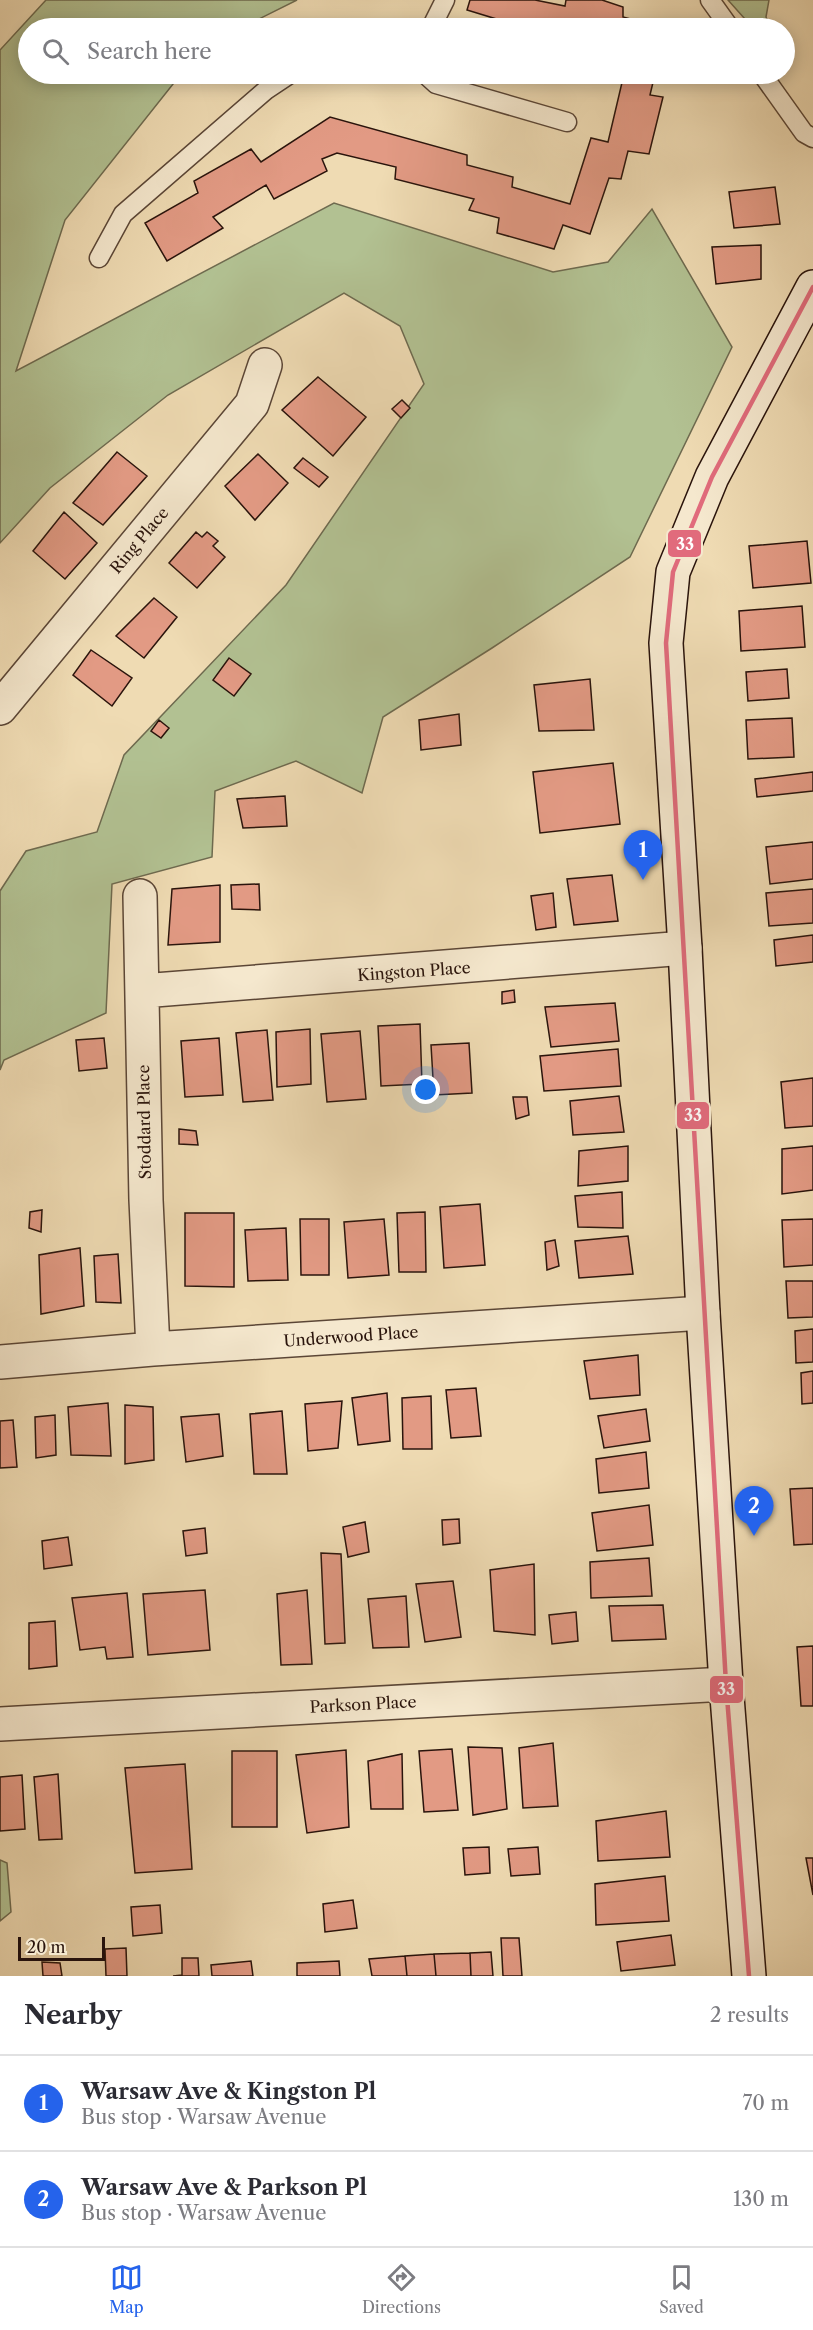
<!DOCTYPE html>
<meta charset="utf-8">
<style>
:root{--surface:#fff;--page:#f2f2f3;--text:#2b2b33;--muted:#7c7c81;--line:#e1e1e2;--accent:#2563eb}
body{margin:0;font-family:"Libre Caslon Text",serif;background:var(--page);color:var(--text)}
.scale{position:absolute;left:18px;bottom:15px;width:87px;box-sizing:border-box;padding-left:6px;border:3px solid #2a140c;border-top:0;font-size:16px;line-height:21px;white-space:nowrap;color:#2a140c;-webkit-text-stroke:4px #f5e8ce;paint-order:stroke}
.you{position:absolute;left:426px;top:1090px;width:21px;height:21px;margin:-15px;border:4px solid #fff;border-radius:50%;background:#1a73e8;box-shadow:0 0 0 9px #1a73e833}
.badge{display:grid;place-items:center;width:39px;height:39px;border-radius:50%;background:var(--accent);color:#fff;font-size:20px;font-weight:700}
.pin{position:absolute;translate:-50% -50px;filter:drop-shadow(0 2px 3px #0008)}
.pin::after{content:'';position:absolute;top:32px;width:21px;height:18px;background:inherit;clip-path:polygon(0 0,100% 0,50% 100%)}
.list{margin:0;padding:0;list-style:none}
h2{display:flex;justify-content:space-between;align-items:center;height:78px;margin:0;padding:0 24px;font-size:26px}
h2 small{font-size:20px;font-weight:400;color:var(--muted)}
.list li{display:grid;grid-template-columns:39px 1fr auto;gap:18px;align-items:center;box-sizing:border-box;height:96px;padding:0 24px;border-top:2px solid var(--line)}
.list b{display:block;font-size:22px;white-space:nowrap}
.list p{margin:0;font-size:20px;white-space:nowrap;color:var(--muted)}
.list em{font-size:20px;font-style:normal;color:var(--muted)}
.icon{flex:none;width:33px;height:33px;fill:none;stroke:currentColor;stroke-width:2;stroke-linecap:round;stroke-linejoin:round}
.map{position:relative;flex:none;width:813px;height:1976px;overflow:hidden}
.search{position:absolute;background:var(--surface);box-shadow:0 3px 15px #0003;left:18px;right:18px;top:18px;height:66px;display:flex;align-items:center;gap:15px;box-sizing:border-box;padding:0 21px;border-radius:33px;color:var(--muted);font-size:22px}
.sheet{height:270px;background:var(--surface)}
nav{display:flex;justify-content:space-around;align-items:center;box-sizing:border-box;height:84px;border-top:2px solid var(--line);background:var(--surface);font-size:16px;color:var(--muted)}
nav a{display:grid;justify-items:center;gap:3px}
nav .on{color:var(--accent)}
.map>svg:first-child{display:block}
</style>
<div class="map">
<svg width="813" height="1976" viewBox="0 0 813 1976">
<rect width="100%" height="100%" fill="#efdbb3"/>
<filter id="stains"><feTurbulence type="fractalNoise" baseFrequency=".00333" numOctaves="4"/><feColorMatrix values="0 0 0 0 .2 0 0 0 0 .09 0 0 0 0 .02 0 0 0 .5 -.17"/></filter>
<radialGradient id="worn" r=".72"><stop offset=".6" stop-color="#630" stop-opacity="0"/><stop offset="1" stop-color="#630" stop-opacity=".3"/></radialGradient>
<!-- green -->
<path fill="#b2c192" stroke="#6e6a4f" stroke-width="1.5" d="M46 0H297L241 28H28V74H181L65 220 16 371 334 203 553 272 608 262 652 209 732 347 630 557 492 648 383 717 362 793 296 761 215 791 212 857 112 884 106 1013 4 1060 0 1070V891L26 851 97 832 124 755 286 585 424 384 400 326 344 293 168 395 50 488 0 543V50Z
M728 0H769L766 17 771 28H753Z
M0 1860 7 1863 11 1912 0 1921Z"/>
<!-- building -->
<path fill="#e29a84" stroke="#2a140c" stroke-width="1.5" d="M470 0H535L565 6 566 0H602L623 7V17L664 28H526L467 10Z
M624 74H655L650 95 663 97 649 154 628 151 621 179 609 178 590 234 563 225 554 249 497 233 499 218 469 210 474 199 395 179 396 167 337 153 322 159 327 171 274 199 266 185 213 217 223 228 167 261 145 223 198 193 194 181 251 149 261 162 330 117 467 155V165L513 177 512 187 570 204 591 138 608 142Z
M775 187 780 224 734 228 729 192Z
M761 245V279L716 284 712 247Z
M318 377 366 417 333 456 282 410Z
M402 400 410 408 401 418 392 409Z
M117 452 147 476 103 525 73 503Z
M258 454 288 483 255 520 225 486Z
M303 458 328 477 319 487 294 468Z
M64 512 97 543 65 579 33 551Z
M196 532 202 537 207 532 218 541 213 546 225 557 197 588 169 563Z
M807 541 811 583 753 588 749 546Z
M154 598 177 617 144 658 116 636Z
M802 606 805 647 741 651 739 611Z
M91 650 132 678 112 706 73 675Z
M229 658 251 674 234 696 213 680Z
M787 669 789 698 748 701 746 672Z
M590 679 594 730 539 731 534 685Z
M459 714 461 745 421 750 419 720Z
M792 718 794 757 748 759 746 720Z
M159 720 169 728 161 738 151 731Z
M613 763 620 824 540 833 533 772Z
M813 772V791L757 797 755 779Z
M285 796 287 826 243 828 237 799Z
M813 842V879L770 884 766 847Z
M612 875 618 921 574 925 567 879Z
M259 884 260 910 232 909 231 885Z
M220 885V942L168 945 172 889Z
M813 889V923L769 926 766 893Z
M553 893 556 927 536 930 531 896Z
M813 935V962L776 966 774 940Z
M514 990 515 1002 502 1004V992Z
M615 1003 619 1041 551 1047 545 1007Z
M420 1024 422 1084 381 1086 378 1026Z
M310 1029 311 1084 277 1087 276 1032Z
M267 1030 273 1100 243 1102 236 1033Z
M360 1031 366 1099 327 1102 321 1034Z
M104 1038 107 1068 79 1071 76 1040Z
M219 1038 223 1095 185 1097 181 1041Z
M469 1043 472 1093 434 1095 431 1045Z
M618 1049 621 1086 544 1091 540 1056Z
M813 1078V1126L785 1128 781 1082Z
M619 1096 624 1132 573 1135 570 1101Z
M513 1097H527L529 1115 516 1119Z
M179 1129 196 1131 198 1145 179 1144Z
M628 1146V1181L578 1186 579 1151Z
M813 1146V1190L782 1194V1149Z
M622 1192 623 1228 578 1227 575 1196Z
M480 1204 485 1265 444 1268 440 1207Z
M42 1210 41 1232 29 1228 30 1212Z
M425 1212 426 1272H399L397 1213Z
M185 1213H234V1287L185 1286Z
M300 1219H329V1275H301Z
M384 1219 389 1275 348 1278 344 1222Z
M813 1219V1265L784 1267 782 1220Z
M286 1228 288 1280 248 1281 245 1230Z
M628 1236 633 1274 579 1278 575 1241Z
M555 1240 559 1266 547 1270 545 1242Z
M80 1248 84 1306 41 1314 39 1255Z
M118 1254 121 1303 96 1302 94 1256Z
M786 1281H813V1317L788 1318Z
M813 1329V1362L796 1363 795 1331Z
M638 1355 640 1395 590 1399 584 1361Z
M813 1371V1403L802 1404 801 1373Z
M476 1388 481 1436 451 1438 446 1390Z
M387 1393 390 1441 358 1445 352 1398Z
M431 1396 432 1449H403L402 1398Z
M342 1401 338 1448 308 1451 305 1404Z
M108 1403 111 1456 71 1455 68 1407Z
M125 1405 153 1407 154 1460 125 1464Z
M646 1409 650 1441 604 1448 598 1416Z
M282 1411 287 1474H254L250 1414Z
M219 1414 223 1456 186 1462 181 1417Z
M55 1415 56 1455 36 1458 35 1417Z
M13 1420 17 1467 0 1468V1421Z
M646 1452 649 1488 599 1493 596 1459Z
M813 1488V1544L794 1545 790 1489Z
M649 1505 653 1545 597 1551 592 1513Z
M459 1519 460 1543 443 1545 442 1520Z
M365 1522 369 1552 348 1557 343 1527Z
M205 1528 207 1553 186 1556 183 1531Z
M68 1537 72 1565 44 1569 42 1541Z
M321 1553 341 1554 345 1643 325 1644Z
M649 1558 652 1596 591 1598 590 1562Z
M534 1564 535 1635 494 1631 490 1570Z
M453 1581 461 1637 425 1642 416 1584Z
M205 1590 210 1650 148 1655 143 1594Z
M307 1590 312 1664 281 1665 277 1594Z
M127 1593 133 1657 107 1659 105 1647 80 1650 72 1598Z
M406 1596 409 1647 373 1648 368 1599Z
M663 1605 666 1639 612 1641 609 1606Z
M576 1612 578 1641 552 1644 549 1615Z
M55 1621 57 1666 29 1669V1623Z
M813 1646V1706H801L797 1647Z
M553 1743 558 1806 523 1808 519 1748Z
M468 1747 502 1748 507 1809 473 1815Z
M452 1749 458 1810 424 1812 419 1751Z
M346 1750 349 1827 307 1833 296 1755Z
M232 1751H277V1827H232Z
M402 1754 403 1809H371L368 1761Z
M185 1764 192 1869 135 1873 125 1768Z
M58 1774 62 1839 39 1840 34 1777Z
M22 1775 25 1829 0 1831V1777Z
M666 1811 670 1857 598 1861 596 1821Z
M489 1847 490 1873 465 1875 463 1848Z
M538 1847 540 1874 511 1876 508 1849Z
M806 1858H813V1895Z
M665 1876 669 1921 596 1925 595 1884Z
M353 1900 357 1928 325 1932 323 1904Z
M160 1905 162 1933 133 1936 131 1907Z
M671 1935 675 1965 621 1971 617 1942Z
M501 1938H519L522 1976H503Z
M126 1948 127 1976H106L105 1949Z
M491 1952 493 1976H471L470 1953Z
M470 1953 471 1976H436L434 1954Z
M434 1954 436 1976H407L405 1956Z
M405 1956 407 1976H372L369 1959Z
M182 1958H198L199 1976H173L182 1975Z
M251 1961 253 1976H212L211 1965Z
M339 1961 340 1976H297V1963Z
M42 1962 60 1963 62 1976H43Z"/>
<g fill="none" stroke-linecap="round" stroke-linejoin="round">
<defs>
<path id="lane" d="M710 0 730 28
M431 28 445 0
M425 74 436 84 567 122
M762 74 804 133 813 138
M99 258 123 214 266 90 290 74"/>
<path id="street" d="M0 708 252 404 265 365
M140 896 146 1200 153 1349
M142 991 685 948
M0 1362 153 1349 703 1313
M0 1724 726 1684"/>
<path id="secondary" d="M749 1976 726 1684 703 1313 685 948 666 643 673 572 712 477 813 287"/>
</defs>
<!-- lane casing -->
<use href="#lane" stroke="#5b4636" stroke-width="21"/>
<!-- street casing -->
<use href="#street" stroke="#5b4636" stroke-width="36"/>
<!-- secondary casing -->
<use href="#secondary" stroke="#2a140c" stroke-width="36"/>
<!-- lane -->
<use href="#lane" stroke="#f5e8ce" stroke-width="18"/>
<!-- street -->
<use href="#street" stroke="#f5e8ce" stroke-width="33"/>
<!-- secondary -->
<use href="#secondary" stroke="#f5e8ce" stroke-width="33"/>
<defs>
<path id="bus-1" d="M749 1976 726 1684 666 643 673 572 712 477 813 287"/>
</defs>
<!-- bus-1 casing -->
<use href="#bus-1" stroke="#f5e8ce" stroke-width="9"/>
<!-- bus-1 -->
<use href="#bus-1" stroke="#e16b7c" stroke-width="4.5"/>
</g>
<g text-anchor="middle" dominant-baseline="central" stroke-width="4.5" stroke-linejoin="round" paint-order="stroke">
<!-- street labels -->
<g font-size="16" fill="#2a140c" stroke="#f5e8ce">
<text transform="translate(139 540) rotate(-50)">Ring Place</text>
<text transform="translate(414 971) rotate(-4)">Kingston Place</text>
<text transform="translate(144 1122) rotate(-91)">Stoddard Place</text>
<text transform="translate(351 1336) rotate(-4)">Underwood Place</text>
<text transform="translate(363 1704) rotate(-3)">Parkson Place</text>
</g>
</g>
<g stroke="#f5e8ce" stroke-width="2">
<rect x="667" y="529" width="35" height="29" rx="6" fill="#e16b7c"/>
<rect x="676" y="1101" width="34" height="29" rx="6" fill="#e16b7c"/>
<rect x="709" y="1675" width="35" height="29" rx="6" fill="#e16b7c"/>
</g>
<g font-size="16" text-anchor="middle" font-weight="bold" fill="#fff">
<text x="685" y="550">33</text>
<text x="693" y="1121">33</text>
<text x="726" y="1695">33</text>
</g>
<rect width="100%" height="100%" filter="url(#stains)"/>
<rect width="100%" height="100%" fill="url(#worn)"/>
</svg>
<div class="scale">20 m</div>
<div class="you"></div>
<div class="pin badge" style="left:643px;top:880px">1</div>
<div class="pin badge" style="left:754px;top:1536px">2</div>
<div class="search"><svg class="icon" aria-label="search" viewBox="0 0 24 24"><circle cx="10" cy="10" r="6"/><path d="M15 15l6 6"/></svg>Search here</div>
</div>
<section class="sheet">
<h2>Nearby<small>2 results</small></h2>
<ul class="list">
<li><span class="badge">1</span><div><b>Warsaw Ave &amp; Kingston Pl</b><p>Bus stop · Warsaw Avenue</p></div><em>70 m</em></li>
<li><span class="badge">2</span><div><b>Warsaw Ave &amp; Parkson Pl</b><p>Bus stop · Warsaw Avenue</p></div><em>130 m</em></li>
</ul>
</section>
<nav>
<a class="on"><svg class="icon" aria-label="map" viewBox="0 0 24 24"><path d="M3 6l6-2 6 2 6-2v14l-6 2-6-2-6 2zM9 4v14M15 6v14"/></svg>Map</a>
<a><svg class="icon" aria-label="directions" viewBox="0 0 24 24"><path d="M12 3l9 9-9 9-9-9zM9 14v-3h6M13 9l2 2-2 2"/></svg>Directions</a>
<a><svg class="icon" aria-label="saved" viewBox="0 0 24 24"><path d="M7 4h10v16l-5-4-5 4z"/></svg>Saved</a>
</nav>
